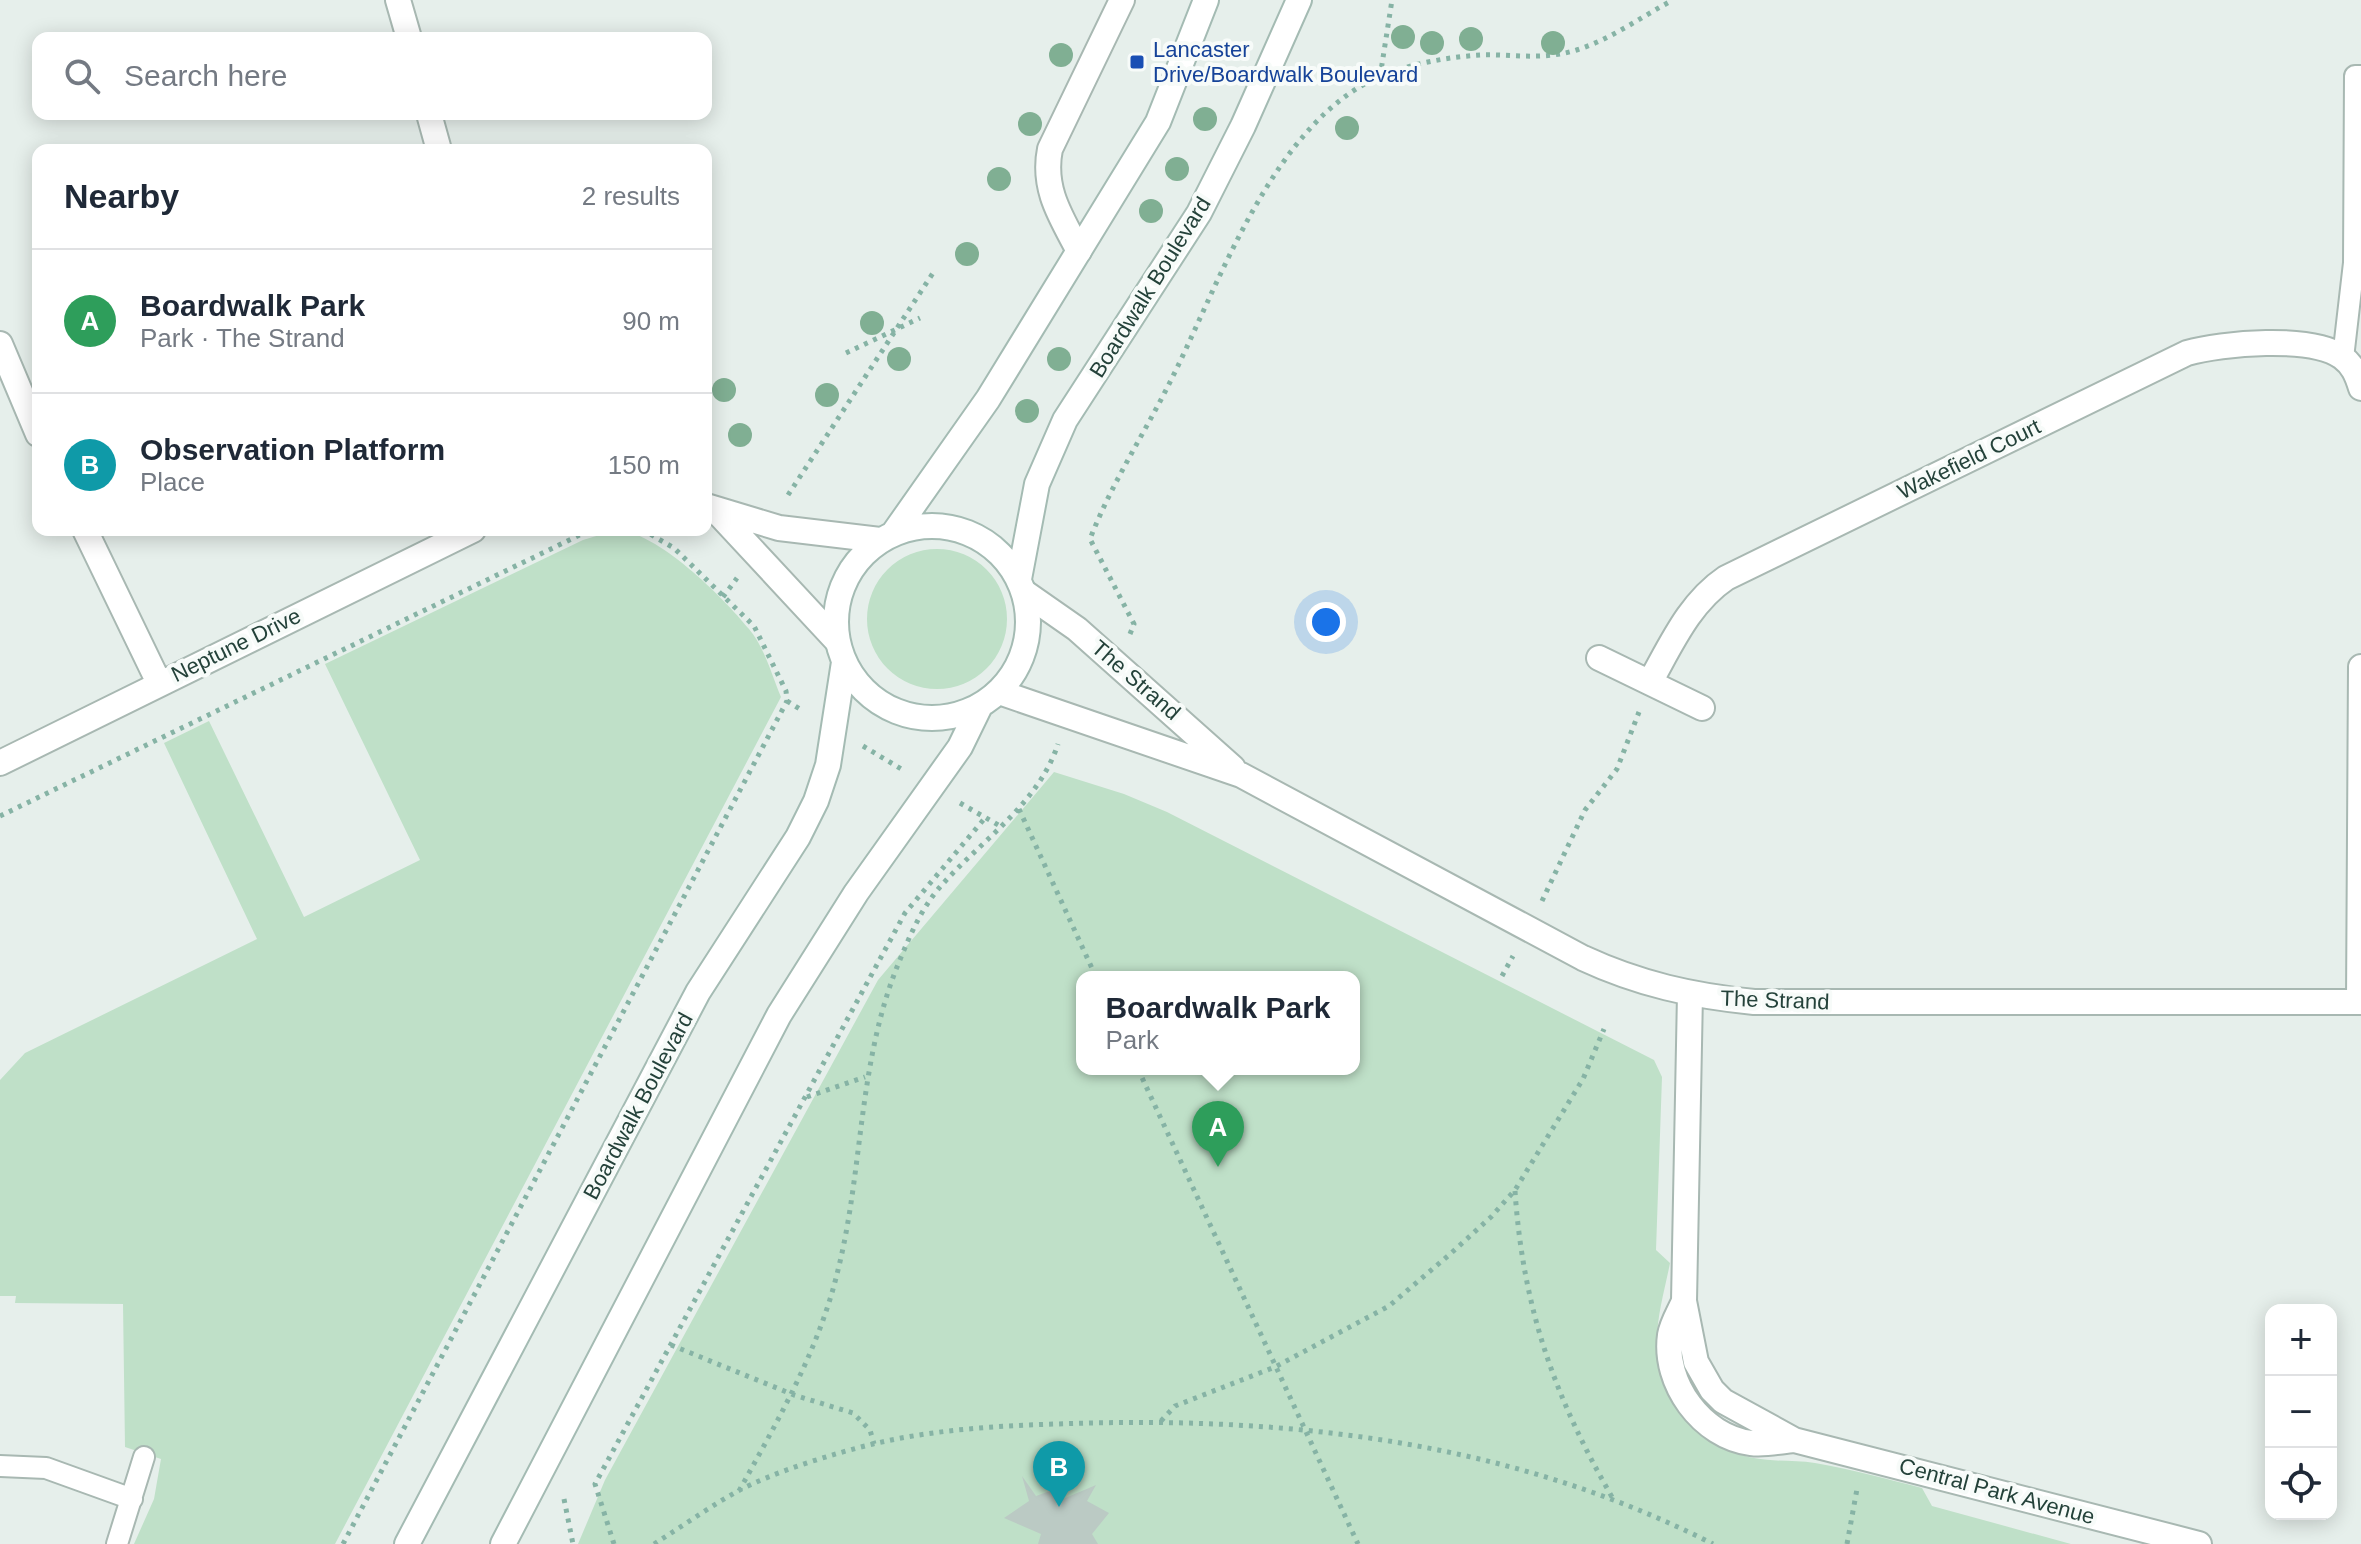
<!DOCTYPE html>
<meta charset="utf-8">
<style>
:root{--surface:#fff;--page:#f6f6f7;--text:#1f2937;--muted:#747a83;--line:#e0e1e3;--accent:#0f766e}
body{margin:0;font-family:Arial,sans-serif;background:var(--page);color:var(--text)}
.controls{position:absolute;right:24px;bottom:24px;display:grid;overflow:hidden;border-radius:16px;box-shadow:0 4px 20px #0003}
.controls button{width:72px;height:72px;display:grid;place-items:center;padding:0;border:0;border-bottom:2px solid var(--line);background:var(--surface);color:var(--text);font:40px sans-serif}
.you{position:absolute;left:1326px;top:622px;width:28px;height:28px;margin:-20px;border:6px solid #fff;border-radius:50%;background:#1a73e8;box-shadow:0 0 0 12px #1a73e833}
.badge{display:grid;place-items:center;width:52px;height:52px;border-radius:50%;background:var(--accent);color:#fff;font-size:26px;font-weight:700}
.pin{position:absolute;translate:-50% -66px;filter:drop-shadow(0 2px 4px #0008)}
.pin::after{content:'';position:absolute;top:42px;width:28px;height:24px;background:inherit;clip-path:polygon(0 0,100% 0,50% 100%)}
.popup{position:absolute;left:1076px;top:971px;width:284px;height:104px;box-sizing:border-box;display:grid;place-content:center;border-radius:16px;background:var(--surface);filter:drop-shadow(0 2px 6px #0005);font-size:26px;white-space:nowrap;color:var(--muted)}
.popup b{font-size:30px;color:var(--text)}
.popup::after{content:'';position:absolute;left:50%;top:100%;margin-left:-16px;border:16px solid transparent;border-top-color:var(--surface)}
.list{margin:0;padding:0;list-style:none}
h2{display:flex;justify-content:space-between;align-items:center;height:104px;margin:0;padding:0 32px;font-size:34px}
h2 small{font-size:26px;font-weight:400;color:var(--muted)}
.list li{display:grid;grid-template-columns:52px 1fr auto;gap:24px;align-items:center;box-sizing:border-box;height:144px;padding:0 32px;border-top:2px solid var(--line)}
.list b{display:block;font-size:30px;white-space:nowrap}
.list p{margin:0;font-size:26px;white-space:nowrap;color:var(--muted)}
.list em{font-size:26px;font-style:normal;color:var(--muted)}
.icon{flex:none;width:44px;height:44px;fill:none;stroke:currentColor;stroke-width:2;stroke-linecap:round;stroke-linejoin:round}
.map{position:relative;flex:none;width:2361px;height:1544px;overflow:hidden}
.search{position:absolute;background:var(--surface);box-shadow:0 4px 20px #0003;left:32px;top:32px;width:680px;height:88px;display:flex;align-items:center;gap:20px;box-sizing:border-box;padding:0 28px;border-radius:16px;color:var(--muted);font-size:30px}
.panel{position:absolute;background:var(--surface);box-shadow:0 4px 20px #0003;left:32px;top:144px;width:680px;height:392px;border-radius:16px}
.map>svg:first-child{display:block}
</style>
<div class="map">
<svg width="2361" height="1544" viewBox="0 0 2361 1544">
<rect width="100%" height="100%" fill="#e6efeb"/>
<!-- green -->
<path fill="#bfe0c8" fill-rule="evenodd" d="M616 530C657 531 723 597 749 629 764 646 772 676 781 697L335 1544H134L154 1499 161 1459 125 1447 123 1304 15 1303 16 1296H0V1080L25 1053 257 939 164 743 209 721 304 917 420 860 325 664 583 540Z
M867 619a70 70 0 1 1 140 0a70 70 0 1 1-140 0Z
M1054 772 1124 794 1167 812 1654 1060 1662 1077 1656 1250 1670 1263C1665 1289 1657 1315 1657 1341 1656 1399 1699 1447 1754 1458 1774 1462 1795 1460 1815 1463 1851 1469 1887 1479 1922 1488L1932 1506 2071 1544H578L605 1480 878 980ZM1082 977H1354V1069H1082Z"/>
<!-- building -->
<path fill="#bbcac4" d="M1022 1476 1036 1496 1061 1487 1063 1499 1096 1485 1087 1501 1109 1513 1092 1534 1098 1544H1038L1041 1534 1004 1518 1029 1501Z"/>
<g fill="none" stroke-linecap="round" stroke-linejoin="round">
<defs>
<path id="lane" d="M2343 358 2354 263 2355 76H2361
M0 1466 46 1468 132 1499
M117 1544 144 1457"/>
<path id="street" d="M398 0 409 38
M429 114 439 150
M1079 251C1061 217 1042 189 1050 149L1122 0
M0 344 38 434
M706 506 779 528 880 540
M718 513 837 641
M85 530 159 683
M1024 592 1077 629 1233 768
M1599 658 1702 708
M1650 682C1671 645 1689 603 1726 578L2187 353C2222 343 2311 335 2342 357 2353 365 2357 375 2361 388
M999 692 1241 775 1583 958C1639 984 1693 996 1754 1002H2361
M0 763 473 530
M1690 994 1684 1301 1696 1362 1712 1390 1723 1401 1794 1440 2199 1544
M2359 1002 2361 667
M1684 1301C1680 1311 1672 1323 1670 1335 1663 1383 1702 1437 1751 1443 1765 1445 1781 1441 1794 1440"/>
<path id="secondary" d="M836 622a96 96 0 1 1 192 0a96 96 0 1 1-192 0Z
M893 534 988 399 1158 122 1206 0
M1019 579 1037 484 1065 420 1199 213 1243 126 1299 0
M407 1544 698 992 798 837 816 801 828 765 844 662
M503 1544 779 1015 856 893 960 747 980 706"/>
</defs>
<!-- lane casing -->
<use href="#lane" stroke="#a8b8b2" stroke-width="24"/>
<!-- street casing -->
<use href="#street" stroke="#a8b8b2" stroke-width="28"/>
<!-- secondary casing -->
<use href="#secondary" stroke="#a4bbb3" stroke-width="28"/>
<!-- path -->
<path stroke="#86b3a5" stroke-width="5" stroke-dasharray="4 6" stroke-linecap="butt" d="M1380 77 1392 0
M846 353 920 318
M788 495 933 273
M723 597 737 578
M1130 634 1134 624 1090 539C1111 485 1141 439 1167 388 1219 287 1273 117 1386 74 1415 63 1449 57 1480 55 1504 54 1529 58 1553 55 1597 50 1635 20 1673 0
M787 701 803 711
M863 746 903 770
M960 803 1000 826
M1019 809 1096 977
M0 816 590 530
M1542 901 1585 810 1617 769 1639 712
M1502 976 1513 956
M1138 1069 1358 1544
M807 1097 865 1077
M1515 1191C1523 1308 1554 1396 1612 1497
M671 1345 794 1395 853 1413 870 1430 874 1444
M1161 1421 1175 1406 1275 1367 1389 1306 1449 1255 1491 1217 1515 1190 1583 1079 1604 1029
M739 1491C778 1420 819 1350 838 1270 863 1170 858 1065 897 967 908 940 920 910 940 887 980 841 1038 805 1058 744
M564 1499 573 1544
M343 1544 787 701 786 691 754 626 674 548 643 530
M614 1544 595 1484 905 913 985 818
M654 1544C681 1527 708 1508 736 1492 773 1472 832 1454 873 1444 944 1427 1018 1425 1090 1423 1306 1418 1518 1445 1713 1544
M1847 1544 1857 1489"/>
<!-- lane -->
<use href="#lane" stroke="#fff" stroke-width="20"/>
<!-- street -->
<use href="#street" stroke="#fff" stroke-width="24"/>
<!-- secondary -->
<use href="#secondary" stroke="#fff" stroke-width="24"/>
</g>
<!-- trees -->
<g fill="#80af93">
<circle cx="1403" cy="37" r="12"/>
<circle cx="1471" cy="39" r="12"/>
<circle cx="1432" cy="43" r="12"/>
<circle cx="1553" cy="43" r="12"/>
<circle cx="1061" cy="55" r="12"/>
<circle cx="1205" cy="119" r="12"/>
<circle cx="1030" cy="124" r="12"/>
<circle cx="1347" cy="128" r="12"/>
<circle cx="1177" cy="169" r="12"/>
<circle cx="999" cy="179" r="12"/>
<circle cx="1151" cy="211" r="12"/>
<circle cx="967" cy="254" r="12"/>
<circle cx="872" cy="323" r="12"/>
<circle cx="899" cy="359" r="12"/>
<circle cx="1059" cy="359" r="12"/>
<circle cx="724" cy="390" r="12"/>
<circle cx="827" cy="395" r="12"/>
<circle cx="1027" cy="411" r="12"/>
<circle cx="740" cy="435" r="12"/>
</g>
<!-- markers -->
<rect fill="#1a4fb4" stroke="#f7fbf9" stroke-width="3" x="1129" y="54" width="16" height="16" rx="4"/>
<g text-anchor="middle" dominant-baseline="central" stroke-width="8" stroke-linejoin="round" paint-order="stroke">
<!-- transit labels -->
<g font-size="22" fill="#164399" stroke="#f7fbf9" text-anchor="start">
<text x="1153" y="49">Lancaster<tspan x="1153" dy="25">Drive/Boardwalk Boulevard</tspan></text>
</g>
<!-- street labels -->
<g font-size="22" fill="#24423a" stroke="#f7fbf9">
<text transform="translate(1150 287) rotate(-58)">Boardwalk Boulevard</text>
<text transform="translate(1969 459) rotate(-26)">Wakefield Court</text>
<text transform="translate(236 645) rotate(-26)">Neptune Drive</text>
<text transform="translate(1136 680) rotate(41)">The Strand</text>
<text transform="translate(1775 1000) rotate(2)">The Strand</text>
<text transform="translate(638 1106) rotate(-62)">Boardwalk Boulevard</text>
<text transform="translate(1997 1491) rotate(15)">Central Park Avenue</text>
</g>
</g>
</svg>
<div class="controls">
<button>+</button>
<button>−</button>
<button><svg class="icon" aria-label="locate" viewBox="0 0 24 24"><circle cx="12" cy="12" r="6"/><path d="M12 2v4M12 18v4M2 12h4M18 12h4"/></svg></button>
</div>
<div class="you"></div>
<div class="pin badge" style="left:1218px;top:1167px;background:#2e9e5b">A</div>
<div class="popup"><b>Boardwalk Park</b>Park</div>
<div class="pin badge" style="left:1059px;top:1507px;background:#0f9aa8">B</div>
<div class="search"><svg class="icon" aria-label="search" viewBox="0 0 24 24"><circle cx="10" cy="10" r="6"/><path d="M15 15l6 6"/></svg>Search here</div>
<section class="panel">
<h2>Nearby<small>2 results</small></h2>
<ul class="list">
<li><span class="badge" style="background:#2e9e5b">A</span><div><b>Boardwalk Park</b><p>Park · The Strand</p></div><em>90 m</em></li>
<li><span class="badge" style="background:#0f9aa8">B</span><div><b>Observation Platform</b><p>Place</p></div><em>150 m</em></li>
</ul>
</section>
</div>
